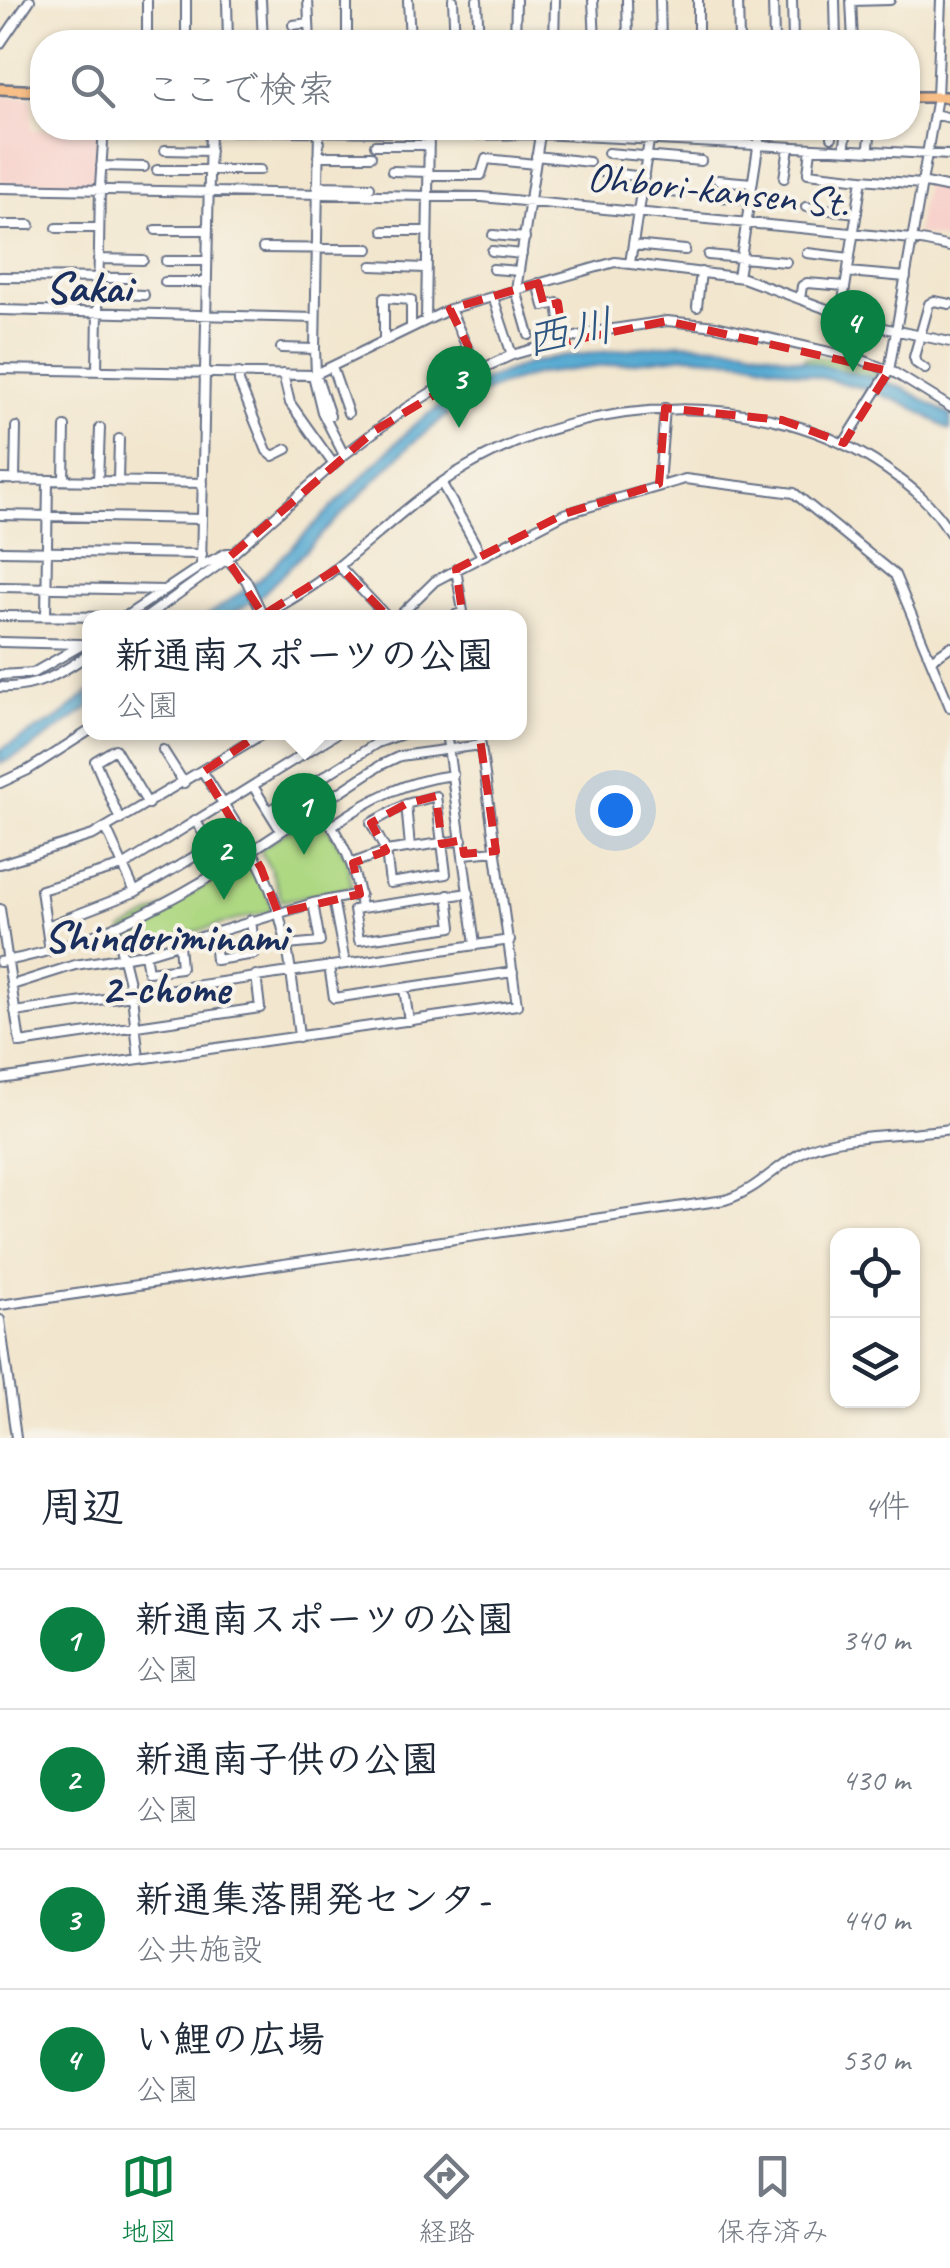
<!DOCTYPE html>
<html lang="ja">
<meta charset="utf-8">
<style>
:root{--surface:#fff;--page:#f6f6f7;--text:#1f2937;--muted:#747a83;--line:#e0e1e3;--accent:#0b8043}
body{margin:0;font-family:Caveat,"Klee One",sans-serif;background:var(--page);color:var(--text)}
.controls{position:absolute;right:30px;bottom:30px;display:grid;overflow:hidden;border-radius:20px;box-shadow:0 2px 8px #0004}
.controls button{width:90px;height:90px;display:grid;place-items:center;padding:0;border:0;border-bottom:2px solid var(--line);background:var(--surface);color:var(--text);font:50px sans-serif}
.you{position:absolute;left:615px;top:810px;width:35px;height:35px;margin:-25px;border:8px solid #fff;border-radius:50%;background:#1a73e8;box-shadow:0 0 0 15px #1a73e833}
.badge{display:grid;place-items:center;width:65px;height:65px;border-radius:50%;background:var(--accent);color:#fff;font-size:32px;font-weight:700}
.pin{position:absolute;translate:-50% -82px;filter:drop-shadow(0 2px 5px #0008)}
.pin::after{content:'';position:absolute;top:52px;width:35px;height:30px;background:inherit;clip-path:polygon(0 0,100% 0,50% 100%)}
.popup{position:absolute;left:82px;top:610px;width:445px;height:130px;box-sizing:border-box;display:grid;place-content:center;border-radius:20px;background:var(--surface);filter:drop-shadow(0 2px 8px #0005);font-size:32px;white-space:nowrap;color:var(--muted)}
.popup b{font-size:38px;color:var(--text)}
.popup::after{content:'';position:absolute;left:50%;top:100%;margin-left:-20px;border:20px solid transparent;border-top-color:var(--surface)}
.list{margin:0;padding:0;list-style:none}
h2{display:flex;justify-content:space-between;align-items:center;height:130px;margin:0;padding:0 40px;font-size:42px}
h2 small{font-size:32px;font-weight:400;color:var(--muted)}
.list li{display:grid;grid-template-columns:65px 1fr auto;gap:30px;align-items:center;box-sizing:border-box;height:140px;padding:0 40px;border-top:2px solid var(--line)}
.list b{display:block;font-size:38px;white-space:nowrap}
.list p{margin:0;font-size:32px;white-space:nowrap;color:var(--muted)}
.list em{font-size:32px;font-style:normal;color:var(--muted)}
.icon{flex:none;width:55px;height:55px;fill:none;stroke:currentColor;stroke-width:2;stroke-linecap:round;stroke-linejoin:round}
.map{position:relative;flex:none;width:950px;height:1438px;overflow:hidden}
.search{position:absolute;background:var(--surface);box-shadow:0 2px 8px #0004;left:30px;right:30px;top:30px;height:110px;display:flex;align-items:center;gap:25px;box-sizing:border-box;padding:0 35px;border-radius:40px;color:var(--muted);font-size:38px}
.sheet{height:690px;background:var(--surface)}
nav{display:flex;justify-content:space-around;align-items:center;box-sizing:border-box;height:140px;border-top:2px solid var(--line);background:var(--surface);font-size:28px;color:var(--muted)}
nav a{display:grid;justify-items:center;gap:5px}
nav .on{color:var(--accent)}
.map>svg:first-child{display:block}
</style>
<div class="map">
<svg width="950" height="1438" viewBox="0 0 950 1438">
<rect width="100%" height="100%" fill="#f7f3e8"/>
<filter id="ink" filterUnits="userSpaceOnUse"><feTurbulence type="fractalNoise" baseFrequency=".01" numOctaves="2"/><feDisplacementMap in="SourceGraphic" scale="20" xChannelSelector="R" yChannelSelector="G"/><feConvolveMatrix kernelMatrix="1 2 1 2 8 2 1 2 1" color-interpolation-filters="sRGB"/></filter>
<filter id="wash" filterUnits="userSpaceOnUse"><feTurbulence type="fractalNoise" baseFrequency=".0048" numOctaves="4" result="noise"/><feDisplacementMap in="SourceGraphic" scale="40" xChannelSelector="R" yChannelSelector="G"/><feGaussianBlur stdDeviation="2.25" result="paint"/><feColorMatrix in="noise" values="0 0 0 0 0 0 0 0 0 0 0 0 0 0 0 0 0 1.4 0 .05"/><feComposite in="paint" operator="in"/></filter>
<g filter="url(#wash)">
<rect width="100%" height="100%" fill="#f2e6ce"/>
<!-- built -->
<path fill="#f7d0ca" d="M0 95 32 97V130L98 131 96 186 0 184Z
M925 185 950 191V241L916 233Z"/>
<!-- green -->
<path fill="#afd883" stroke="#658470" stroke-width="2.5" d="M805 357C832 357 855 364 880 375L877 381 802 364Z
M315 813 321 816 347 858 352 887 282 901 271 870 261 853 263 847Z
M248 858 254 861 273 908 270 911 128 950 123 930 192 893Z"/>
<!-- water -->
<path fill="#55a9d1" stroke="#386c98" stroke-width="2.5" d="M681 343 746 347 875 378 905 389 950 415V430L910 406 867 389 752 361 686 356 538 374 501 385 460 405 411 444 263 594 227 617 204 618 260 579 414 425 464 388 527 364 551 358Z
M89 692V708L27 751 0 764V750L60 717Z"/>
</g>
<g filter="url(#ink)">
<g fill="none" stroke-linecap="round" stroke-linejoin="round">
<defs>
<path id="minor" d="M147 0V42
M186 0V42
M227 0 228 42
M261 0 263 42
M308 0 310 42
M347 0V42
M408 0 410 42
M453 0 455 42
M477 0 479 42
M593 0 595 42
M627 0 628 42
M660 0 661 42
M698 0V42
M738 0 739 42
M773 0 774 42
M792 0 793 42
M835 0 836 42
M851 0 853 42
M851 1 890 0
M293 25 309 23
M515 42 516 0
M554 42 555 0
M0 44 30 0
M934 114 950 118
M319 128 315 349 316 374 330 416
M103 130 429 132
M429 135 540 134 950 155
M832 137 833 128
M845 144 847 128
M375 145H429
M869 146 871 128
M811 149 808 173 862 179 841 314
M165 150 210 151
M608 153 701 161
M318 156H371
M536 156 589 162
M101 166 144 167
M157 170H260
M392 171 428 172
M602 172 644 177
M428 175H481L486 159 535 164
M784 178 789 148
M862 179 921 184
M718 180 752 183
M921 182 950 188
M317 186 370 187
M0 188 482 197 912 239 950 247
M642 190 683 193
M720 197 750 199
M806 207 857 213
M0 225H30
M57 228H99
M156 230H208
M384 231H426
M493 235 525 238
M633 245 685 250
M263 248 369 249
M492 251 522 254
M807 253 850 258
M708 255 786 262
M98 259 143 260
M166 261H207
M630 263 651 128
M372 266 425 268
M493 269 519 271
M848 272 906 277
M0 277 129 278
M738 277 761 128
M165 282H207
M538 283 544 306 558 303 563 343
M98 293 144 295
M493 297 512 355
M800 299 802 286 807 283 845 286
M697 307 701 272
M450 309 477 370
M0 310 315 318
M426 320 429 132
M529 335 516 290 541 128
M384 341V298L411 300V327
M281 348 315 349
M332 367 348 413
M0 369 314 375 450 309 615 262 743 278 870 325 950 342
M925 369 916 363 914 357 929 304 934 301 950 304
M97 371 100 186 104 128
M239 373V382L267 451 273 456 287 449
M283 374 290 403 334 465
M313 375 322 412 344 455
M844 443 889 371 937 97 941 0
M0 479 203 483
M15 480 16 427
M64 480 65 427
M98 481 100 428
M118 481 119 439
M442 484 482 556
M659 484 665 408
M0 515 202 519
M0 551 202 554
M227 559 246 580 263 615
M201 566 210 128
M339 566 388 618
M456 569 464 618
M0 587 165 590 201 566 226 553H234
M0 616 124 617
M46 616 48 480
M123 618 165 590
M145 618 227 559 344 455 406 408 435 390 512 355 593 332 667 321 716 326 860 359 895 373 950 407
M260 618C284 603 308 591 330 573 376 537 417 495 468 466 592 394 767 386 886 469 913 488 933 504 950 533
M397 618 435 581 564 514 685 479 794 493 895 575 950 707
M448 618 463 612
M0 642 80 644
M931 660 950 647
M0 675 33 673 89 641
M0 687C36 689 60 674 89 654
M446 732 475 944
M163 750 184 783
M203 772C226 809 253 846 269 886 289 934 293 986 299 1037
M0 783 28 770 89 731
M253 786 281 831
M436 796 446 874 390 883 386 851 371 823 406 804Z
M406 804 410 847
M317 806C343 838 356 867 361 908L469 893
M269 811 377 743 408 732
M120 820 95 761 115 749 148 804
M195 820 224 866
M333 825C372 798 405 781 453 775
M106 828 135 892
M464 854 496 851
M353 863 386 851 462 840
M0 864 93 835 266 732
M333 899 345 963
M361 908 354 910 359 940 452 927 448 895
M0 909 20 1043 260 1008 256 975
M47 926 135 892 212 846
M115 926 132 995 139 1059
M213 931 216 960 255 954 251 920
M287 945 320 942 313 903
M50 951 41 890 123 866 339 732
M145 954 148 972 181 968 179 944
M0 962C142 938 263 841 381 765L400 756 481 745
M329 966 334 998 513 972
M12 985 75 965 145 954 313 903 360 894
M404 989 409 1021
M15 1012 510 940
M0 1079 517 1005 479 732
M0 1305 725 1200C756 1191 776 1166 804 1151 837 1134 910 1135 950 1129
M0 1320 16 1438"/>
<path id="major" d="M0 89 42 91
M908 97H950"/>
</defs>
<!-- minor casing -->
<use href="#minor" stroke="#666f85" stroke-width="12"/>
<!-- major casing -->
<use href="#major" stroke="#666f85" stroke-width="14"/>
<!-- minor -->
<use href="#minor" stroke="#fff" stroke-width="8"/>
<!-- major -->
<use href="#major" stroke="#f7be87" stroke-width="9"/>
</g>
</g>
<!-- marked area -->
<path fill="none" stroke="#d62828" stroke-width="8" stroke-dasharray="20 12" stroke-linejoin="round" d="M538 283 544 306 558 303 564 342 667 321 889 371 844 443 782 420 665 408 659 484 564 514 456 569 496 851 464 854 462 840 442 844 436 796 406 804 371 823 386 851 353 863 360 894 278 913 261 868 203 772 344 677 393 622 340 567 263 615 227 559 374 431 469 374 468 346 450 309Z"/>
<g text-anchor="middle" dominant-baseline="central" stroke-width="8" stroke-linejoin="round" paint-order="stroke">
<!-- street labels -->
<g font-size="42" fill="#1b2f5e" stroke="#f7f3e8">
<text transform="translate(718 190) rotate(6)">Ohbori-kansen St.</text>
</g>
<!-- neighbourhood labels -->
<g font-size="45" font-weight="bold" fill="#1b2f5e" stroke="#f7f3e8">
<text x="88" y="287">Sakai</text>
<text x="165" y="936">Shindoriminami<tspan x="165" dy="52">2-chome</tspan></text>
</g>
<!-- water labels -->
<g font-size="45" font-style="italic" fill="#2c5480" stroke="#f7f3e8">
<text transform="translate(569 333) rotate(-11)">西川</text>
</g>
</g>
</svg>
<div class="controls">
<button><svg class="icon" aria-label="locate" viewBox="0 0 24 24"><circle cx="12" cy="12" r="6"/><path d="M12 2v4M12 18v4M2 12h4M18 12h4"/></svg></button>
<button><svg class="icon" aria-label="layers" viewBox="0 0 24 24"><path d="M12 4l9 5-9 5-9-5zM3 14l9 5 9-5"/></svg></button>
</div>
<div class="you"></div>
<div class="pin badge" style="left:304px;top:855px">1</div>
<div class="popup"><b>新通南スポーツの公園</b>公園</div>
<div class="pin badge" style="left:224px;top:900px">2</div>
<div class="pin badge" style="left:459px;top:428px">3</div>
<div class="pin badge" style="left:853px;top:372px">4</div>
<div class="search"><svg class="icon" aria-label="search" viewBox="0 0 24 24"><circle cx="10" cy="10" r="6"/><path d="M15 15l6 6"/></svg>ここで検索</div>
</div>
<section class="sheet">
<h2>周辺<small>4件</small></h2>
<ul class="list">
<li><span class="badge">1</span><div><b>新通南スポーツの公園</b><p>公園</p></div><em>340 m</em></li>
<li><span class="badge">2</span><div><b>新通南子供の公園</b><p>公園</p></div><em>430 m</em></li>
<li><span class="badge">3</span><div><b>新通集落開発センタ-</b><p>公共施設</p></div><em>440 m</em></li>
<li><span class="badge">4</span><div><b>い鯉の広場</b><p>公園</p></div><em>530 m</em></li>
</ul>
</section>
<nav>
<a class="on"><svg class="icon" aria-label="map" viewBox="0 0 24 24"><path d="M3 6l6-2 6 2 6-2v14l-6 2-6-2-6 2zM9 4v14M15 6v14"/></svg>地図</a>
<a><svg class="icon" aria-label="directions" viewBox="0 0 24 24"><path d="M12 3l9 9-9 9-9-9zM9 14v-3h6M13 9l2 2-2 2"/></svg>経路</a>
<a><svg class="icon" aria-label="saved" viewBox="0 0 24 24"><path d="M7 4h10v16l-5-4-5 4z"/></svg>保存済み</a>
</nav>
